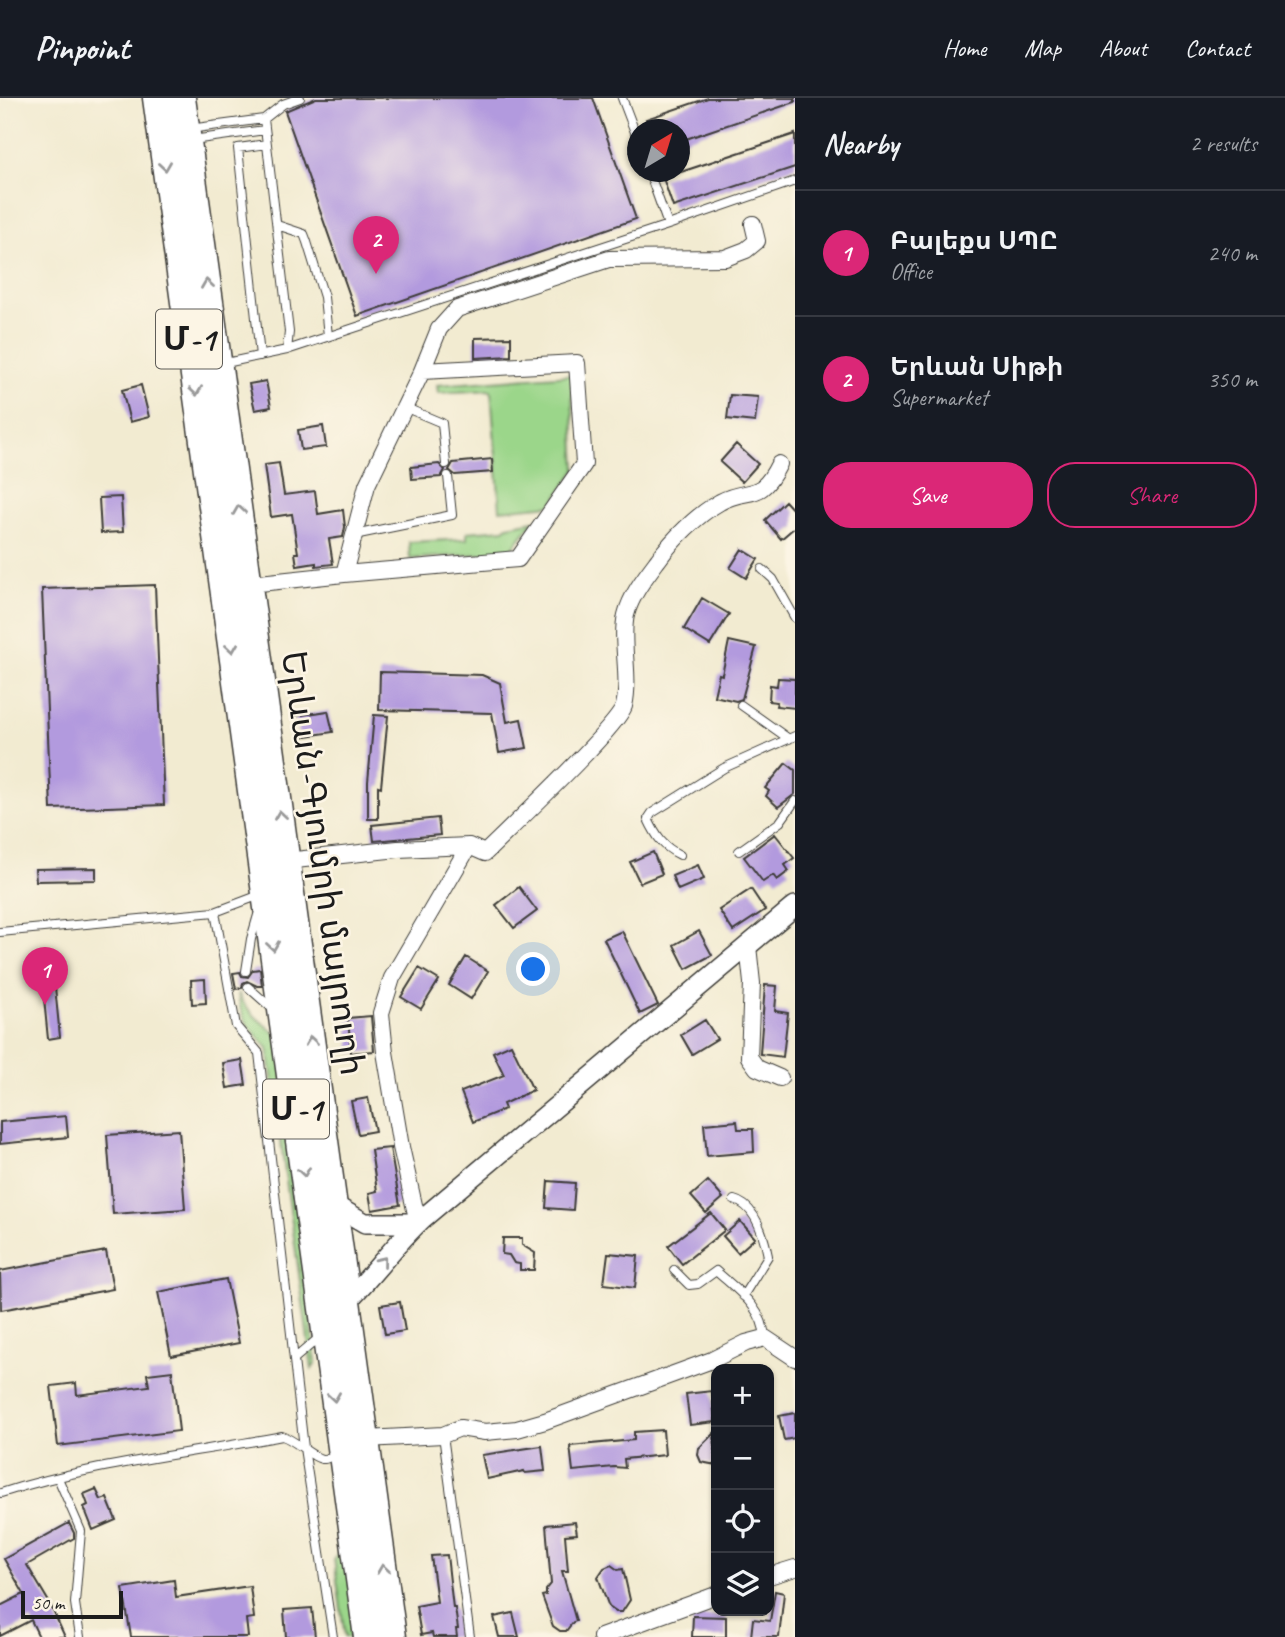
<!DOCTYPE html>
<meta charset="utf-8">
<style>
:root{--surface:#171b24;--page:#20242c;--text:#f1f3f6;--muted:#9ea1a6;--line:#363941;--accent:#db2777}
body{margin:0;font-family:Caveat,"Noto Sans Armenian",sans-serif;background:var(--page);color:var(--text)}
.controls{position:absolute;right:21px;bottom:21px;display:grid;overflow:hidden;border-radius:14px;box-shadow:0 2px 5px #0004}
.controls button{width:63px;height:63px;display:grid;place-items:center;padding:0;border:0;border-bottom:2px solid var(--line);background:var(--surface);color:var(--text);font:35px sans-serif}
.compass{position:absolute;left:627px;top:21px;width:63px;height:63px;border-radius:50%;background:var(--surface);box-shadow:0 2px 5px #0004;rotate:38deg}
.scale{position:absolute;left:21px;bottom:18px;width:102px;box-sizing:border-box;padding-left:7px;border:4px solid #1c1c1c;border-top:0;font-size:19px;line-height:24px;white-space:nowrap;color:#1c1c1c;-webkit-text-stroke:5px #fcf5e5;paint-order:stroke}
.you{position:absolute;left:534px;top:872px;width:24px;height:24px;margin:-18px;border:5px solid #fff;border-radius:50%;background:#1a73e8;box-shadow:0 0 0 10px #1a73e833}
.badge{display:grid;place-items:center;width:46px;height:46px;border-radius:50%;background:var(--accent);color:#fff;font-size:23px;font-weight:700}
.pin{position:absolute;translate:-50% -58px;filter:drop-shadow(0 2px 4px #0008)}
.pin::after{content:'';position:absolute;top:37px;width:24px;height:21px;background:inherit;clip-path:polygon(0 0,100% 0,50% 100%)}
.list{margin:0;padding:0;list-style:none}
h2{display:flex;justify-content:space-between;align-items:center;height:91px;margin:0;padding:0 28px;font-size:30px}
h2 small{font-size:23px;font-weight:400;color:var(--muted)}
.list li{display:grid;grid-template-columns:46px 1fr auto;gap:21px;align-items:center;box-sizing:border-box;height:126px;padding:0 28px;border-top:2px solid var(--line)}
.list b{display:block;font-size:26px;white-space:nowrap}
.list p{margin:0;font-size:23px;white-space:nowrap;color:var(--muted)}
.list em{font-size:23px;font-style:normal;color:var(--muted)}
.actions{display:flex;gap:14px;padding:21px 28px}
.actions a{flex:1;padding:16px 0;border:2px solid var(--accent);border-radius:28px;text-align:center;font-size:24px;color:var(--accent)}
.actions .main{background:var(--accent);color:#fff}
.icon{flex:none;width:38px;height:38px;fill:none;stroke:currentColor;stroke-width:2;stroke-linecap:round;stroke-linejoin:round}
.map{position:relative;flex:none;width:795px;height:1539px;overflow:hidden}
header{display:flex;align-items:center;gap:42px;box-sizing:border-box;height:98px;padding:0 35px;background:var(--surface);border-bottom:2px solid var(--line)}
header strong{font-size:33px}
nav{display:flex;gap:38px;margin-inline-start:auto;font-size:24px}
main{display:flex}
aside{flex:1;background:var(--surface)}
.map>svg:first-child{display:block}
</style>
<header>
<strong>Pinpoint</strong>
<nav><a>Home</a><a>Map</a><a>About</a><a>Contact</a></nav>
</header>
<main>
<div class="map">
<svg width="795" height="1539" viewBox="0 0 795 1539">
<rect width="100%" height="100%" fill="#fcf5e5"/>
<filter id="ink" filterUnits="userSpaceOnUse"><feTurbulence type="fractalNoise" baseFrequency=".0143" numOctaves="2"/><feDisplacementMap in="SourceGraphic" scale="14" xChannelSelector="R" yChannelSelector="G"/><feConvolveMatrix kernelMatrix="1 2 1 2 8 2 1 2 1" color-interpolation-filters="sRGB"/></filter>
<filter id="wash" filterUnits="userSpaceOnUse"><feTurbulence type="fractalNoise" baseFrequency=".00686" numOctaves="4" result="noise"/><feDisplacementMap in="SourceGraphic" scale="28" xChannelSelector="R" yChannelSelector="G"/><feGaussianBlur stdDeviation="1.57" result="paint"/><feColorMatrix in="noise" values="0 0 0 0 0 0 0 0 0 0 0 0 0 0 0 0 0 1.4 0 .05"/><feComposite in="paint" operator="in"/></filter>
<g filter="url(#wash)">
<rect width="100%" height="100%" fill="#f2ebd1"/>
<!-- green -->
<path fill="#9bd68a" stroke="#5c7953" stroke-width="2" d="M571 277 576 372 551 407 500 412 491 292 438 295 437 287Z
M534 423 509 454 410 461 409 444 467 441V434L504 431 508 428Z
M238 894C246 915 262 923 279 939L316 1265 312 1271 268 950C249 930 240 922 238 894Z
M342 1455 346 1457 360 1539H345L334 1461 337 1457Z"/>
<g id="blocks">
<!-- building -->
<path fill="#b29ade" d="M316 0H593L636 121 357 218 285 13Z
M708 0H795V4L680 43V32H650L646 21Z
M795 36V69L673 109 663 80Z
M511 239V258L475 260V240Z
M266 283 271 309 255 312 249 286Z
M141 287 149 319 130 324 122 292Z
M730 297 758 299 755 324 727 321Z
M323 328 326 349 301 352 298 332Z
M736 346 758 366 742 384 720 364Z
M492 361 493 374 455 377 449 372 453 365Z
M279 365 284 397 315 393 318 416 343 412 345 429 343 439 329 441 333 466 316 468V465L297 468 295 455H298L292 416 271 419 264 367Z
M439 366 445 372 441 379 412 381 411 369Z
M121 399 123 434 101 435 99 400Z
M785 403 795 414V429L781 441 765 422Z
M742 451 758 461 746 480 730 470Z
M155 487 164 707 51 711 42 491Z
M702 500 729 516 710 547 684 531Z
M729 543 756 549 742 601 736 603 714 598 719 576 722 577Z
M380 574 482 577 500 585 507 624 521 621 527 650 499 655 492 615 379 612Z
M778 580 795 581V610L776 608 777 604 769 603 770 587 777 588Z
M328 613 333 634 299 639 295 618Z
M374 617 388 618 381 689 378 688V721H368V684Z
M786 665 795 672V696L778 709 766 698 769 693 765 690Z
M438 720 440 737 374 743 372 727Z
M775 736 794 760 785 767 789 773 777 782 773 777 763 784 744 759Z
M653 754 662 776 640 785 630 764Z
M698 767 704 781 678 792 672 778Z
M96 770V782L36 783 35 771Z
M519 789 537 813 514 830 496 807Z
M751 791 765 812 733 833 719 812Z
M622 833 658 907 640 916 604 841Z
M699 833 712 857 686 871 674 847Z
M52 859 60 939 48 941 40 860Z
M466 859 488 873 471 901 449 887Z
M419 870 439 882 421 911 401 899Z
M260 871 262 888H257L247 883 243 885 242 890 236 891 233 875 240 874 242 878 248 879 253 872Z
M205 881 206 905 192 906 191 882Z
M765 887 777 888 775 913 788 915 783 959 760 956Z
M371 918 374 953 351 955 348 920Z
M705 922 717 941 692 956 681 937Z
M511 946 533 992 503 1006 505 1011 473 1024 461 994 504 977 493 954Z
M242 962 246 987 227 990 223 965Z
M368 1000 375 1033 358 1036 351 1003Z
M66 1018 68 1039 0 1046V1024Z
M737 1023 738 1031H753L754 1054 707 1058 704 1026Z
M179 1032 185 1111 113 1116 107 1037Z
M390 1050 400 1107 372 1112 369 1095 377 1093 371 1052Z
M548 1083 575 1085 573 1112 546 1110Z
M708 1083 723 1100 706 1115 691 1098Z
M711 1115 725 1132 682 1166 668 1148Z
M740 1123 755 1140 738 1155 723 1138Z
M503 1140H522V1147L535 1155 534 1172H520V1166L514 1165 509 1157 502 1156Z
M106 1153 113 1191 1 1212 0 1173Z
M608 1155 638 1158 635 1190 604 1186Z
M226 1181 239 1245 171 1258 158 1194Z
M400 1204 405 1233 385 1236 380 1207Z
M172 1273 179 1333 58 1348 51 1288 76 1285 77 1297 149 1288 147 1276Z
M712 1293 715 1324 690 1327 686 1296Z
M795 1315V1340L784 1342 779 1318Z
M663 1332 665 1357 624 1361 625 1370 614 1369 573 1373 570 1348 634 1342V1334Z
M714 1335 716 1367 701 1364 698 1357 699 1350Z
M542 1348 545 1373 525 1375 524 1373 487 1381 482 1357Z
M96 1391 101 1402 107 1400 116 1422 93 1432 84 1409 88 1407 84 1396Z
M575 1424 577 1436 565 1437 568 1473H562L576 1523 573 1524 566 1533H560L553 1528 542 1498 546 1497V1492L551 1486 546 1427Z
M69 1425 74 1435V1440L27 1467 49 1504 65 1539H39L31 1522 0 1538V1508L24 1496 4 1461Z
M447 1457 453 1510H455L458 1531H456L457 1539H433L432 1535 421 1537 416 1508 437 1504 431 1458Z
M611 1467 618 1472 623 1471 630 1502 622 1514H616L609 1509 598 1479 604 1470Z
M174 1482 176 1499 250 1488 254 1520 246 1521 248 1539H131L123 1490Z
M775 1493 784 1495 779 1539H751L753 1521 770 1523Z
M312 1510 315 1539H286L284 1512Z
M513 1515 519 1539H499L494 1519Z
M693 1518 726 1519V1539H692Z"/>
</g>
</g>
<g filter="url(#ink)">
<use href="#blocks" fill-opacity="0" stroke="#3c3b37" stroke-width="2"/>
<g fill="none" stroke-linecap="round" stroke-linejoin="round">
<defs>
<path id="service" d="M622 0 638 42
M264 21 283 6 300 0
M189 31 264 21 289 234 287 252
M192 42 265 32
M649 74 668 127
M277 127 304 136 307 144 324 199 328 238
M260 258 238 50 267 46
M221 266 287 252 668 127 795 83
M404 309 442 325 446 366
M354 437 452 417 448 378
M762 471 773 481 795 520
M741 607 789 641
M739 753 780 724 795 703
M680 757C663 749 656 738 648 721L652 715 724 670 795 638
M215 814 236 928 259 955 304 1350 333 1539
M0 834 215 814 260 797
M246 873 251 841 258 817
M248 889 275 913
M734 1102C755 1107 764 1138 768 1158L743 1198
M674 1172 689 1187 698 1186 716 1173C738 1193 763 1209 765 1240
M294 1261 321 1238
M443 1337 470 1539
M58 1380 81 1433 75 1505 80 1539
M1 1395C91 1366 189 1356 282 1338 295 1341 315 1363 325 1361 328 1361 334 1356 336 1355"/>
<path id="minor" d="M344 476 518 461 584 366 577 265 422 273
M250 486 344 476 367 387 422 273 439 231 457 211 609 161 725 160 746 152 757 143 753 126
M286 763 398 751 469 748 485 755C508 732 618 629 624 608 631 579 620 543 626 517 631 497 646 478 658 462 673 441 697 417 720 404 750 388 759 406 779 366
M748 848 752 885 749 959 757 970 780 980
M418 1125 401 1049 385 954 381 915 392 880 469 748
M366 1341 443 1337 460 1330 485 1334 517 1331 545 1323 712 1262 746 1245 765 1240 795 1260
M769 1478 795 1470
M601 1539 716 1497"/>
<path id="tertiary" d="M334 1107 365 1125H418
M348 1202C374 1176 395 1146 422 1121L795 808"/>
<path id="trunk" d="M156 0 367 1539
M182 0 393 1539"/>
</defs>
<!-- service casing -->
<use href="#service" stroke="#3c3b37" stroke-width="10"/>
<!-- minor casing -->
<use href="#minor" stroke="#3c3b37" stroke-width="18"/>
<!-- tertiary casing -->
<use href="#tertiary" stroke="#3c3b37" stroke-width="22"/>
<!-- trunk casing -->
<use href="#trunk" stroke="#3c3b37" stroke-width="29"/>
<!-- service -->
<use href="#service" stroke="#fff" stroke-width="8"/>
<!-- minor -->
<use href="#minor" stroke="#fff" stroke-width="16"/>
<!-- tertiary -->
<use href="#tertiary" stroke="#fff" stroke-width="19"/>
<!-- trunk -->
<use href="#trunk" stroke="#fff" stroke-width="26"/>
</g>
<!-- one-way arrows -->
<defs><path id="oneway-chevron" d="M-2-3.5L2.5 0L-2 3.5" fill="none" stroke-width="1.6" stroke-linecap="round" stroke-linejoin="round" transform="scale(1.75)"/></defs>
<g stroke="#999">
<use href="#oneway-chevron" transform="translate(165 68) rotate(82)"/>
<use href="#oneway-chevron" transform="translate(207 186) rotate(-98)"/>
<use href="#oneway-chevron" transform="translate(196 293) rotate(82)"/>
<use href="#oneway-chevron" transform="translate(239 412) rotate(-98)"/>
<use href="#oneway-chevron" transform="translate(232 550) rotate(82)"/>
<use href="#oneway-chevron" transform="translate(280 717) rotate(-98)"/>
<use href="#oneway-chevron" transform="translate(273 848) rotate(82)"/>
<use href="#oneway-chevron" transform="translate(311 943) rotate(-98)"/>
<use href="#oneway-chevron" transform="translate(304 1074) rotate(82)"/>
<use href="#oneway-chevron" transform="translate(382 1163) rotate(-51)"/>
<use href="#oneway-chevron" transform="translate(334 1299) rotate(82)"/>
<use href="#oneway-chevron" transform="translate(383 1471) rotate(-98)"/>
</g>
</g>
<g text-anchor="middle" dominant-baseline="central" stroke-width="5" stroke-linejoin="round" paint-order="stroke">
<!-- shield labels -->
<g fill="#fcf5e5" stroke="#5f5d58" stroke-width="2">
<rect x="156" y="211.5" width="66" height="59" rx="5"/>
<rect x="263" y="981.5" width="66" height="59" rx="5"/>
</g>
<g font-size="33" font-weight="bold" fill="#1c1c1c">
<text x="189" y="241">Մ-1</text>
<text x="296" y="1011">Մ-1</text>
</g>
<!-- street labels -->
<g font-size="35" fill="#1c1c1c" stroke="#fcf5e5">
<text transform="translate(323 765) rotate(82)">Երևան-Գյումրի մայրուղի</text>
</g>
</g>
</svg>
<div class="controls">
<button>+</button>
<button>−</button>
<button><svg class="icon" aria-label="locate" viewBox="0 0 24 24"><circle cx="12" cy="12" r="6"/><path d="M12 2v4M12 18v4M2 12h4M18 12h4"/></svg></button>
<button><svg class="icon" aria-label="layers" viewBox="0 0 24 24"><path d="M12 4l9 5-9 5-9-5zM3 14l9 5 9-5"/></svg></button>
</div>
<svg class="compass" viewBox="-18 -18 36 36"><path d="M0-13l5 13h-10z" fill="#e53935"/><path d="M0 13l5-13h-10z" fill="#9ea1a6"/></svg>
<div class="scale">50 m</div>
<div class="you"></div>
<div class="pin badge" style="left:45px;top:907px">1</div>
<div class="pin badge" style="left:376px;top:176px">2</div>
</div>
<aside>
<h2>Nearby<small>2 results</small></h2>
<ul class="list">
<li><span class="badge">1</span><div><b>Բալեքս ՍՊԸ</b><p>Office</p></div><em>240 m</em></li>
<li><span class="badge">2</span><div><b>Երևան Սիթի</b><p>Supermarket</p></div><em>350 m</em></li>
</ul>
<div class="actions"><a class="main">Save</a><a>Share</a></div>
</aside>
</main>
